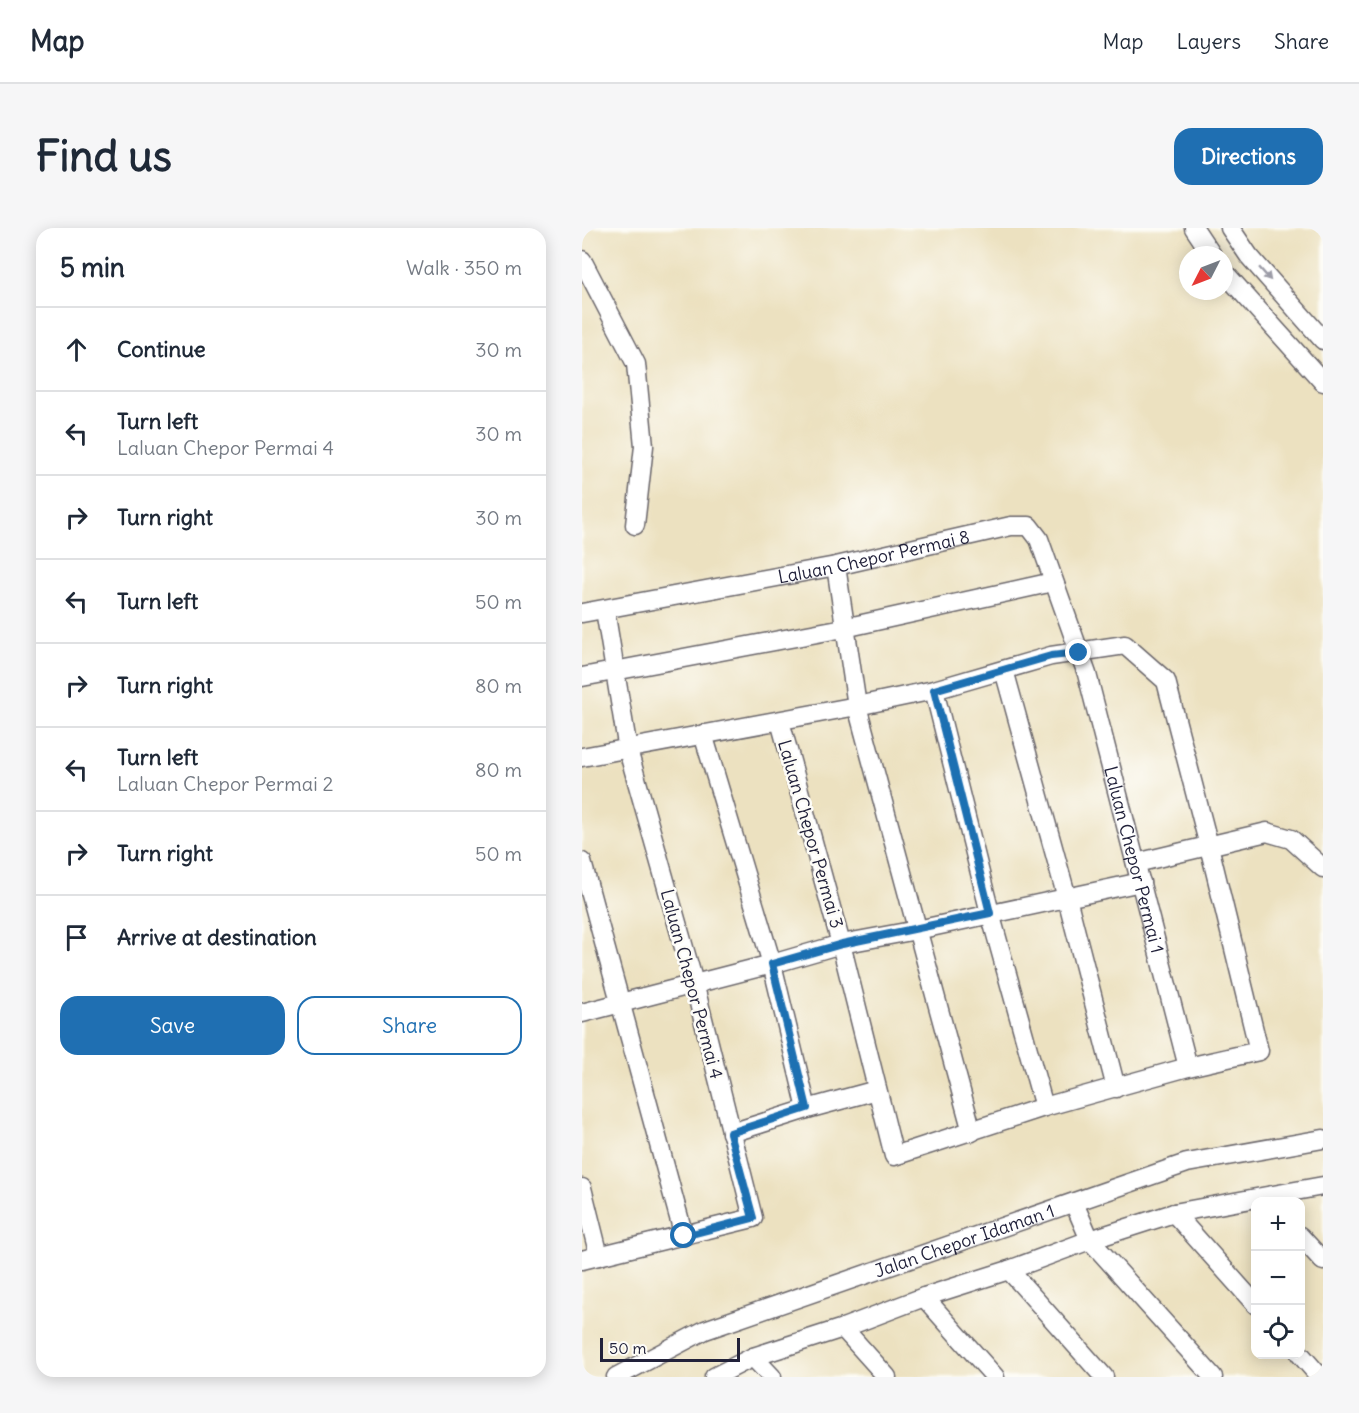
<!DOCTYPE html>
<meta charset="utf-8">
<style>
:root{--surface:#fff;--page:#f6f6f7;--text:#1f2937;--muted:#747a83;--line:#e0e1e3;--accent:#1f6fb2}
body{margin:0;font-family:Delius,sans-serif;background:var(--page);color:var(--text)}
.controls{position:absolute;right:18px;bottom:18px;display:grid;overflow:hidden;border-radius:12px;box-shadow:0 3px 15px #0003}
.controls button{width:54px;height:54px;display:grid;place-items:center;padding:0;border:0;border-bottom:2px solid var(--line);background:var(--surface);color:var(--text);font:30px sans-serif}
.compass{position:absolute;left:597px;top:18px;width:54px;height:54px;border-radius:50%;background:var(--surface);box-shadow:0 3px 15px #0003;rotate:228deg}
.scale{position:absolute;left:18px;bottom:15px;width:140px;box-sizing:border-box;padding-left:6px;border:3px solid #22223b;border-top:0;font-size:16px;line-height:21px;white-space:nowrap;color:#22223b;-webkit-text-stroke:4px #fdfcf7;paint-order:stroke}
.stop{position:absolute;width:18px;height:18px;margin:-14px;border:4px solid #1f6fb2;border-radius:50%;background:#fff}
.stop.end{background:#1f6fb2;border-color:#fff;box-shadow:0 2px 6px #0008}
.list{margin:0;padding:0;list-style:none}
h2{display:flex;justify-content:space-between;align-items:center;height:78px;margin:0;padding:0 24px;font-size:26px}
h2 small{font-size:20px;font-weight:400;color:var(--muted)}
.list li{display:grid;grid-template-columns:39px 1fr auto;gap:18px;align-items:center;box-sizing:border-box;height:84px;padding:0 24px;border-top:2px solid var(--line)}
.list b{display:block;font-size:22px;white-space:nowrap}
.list p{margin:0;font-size:20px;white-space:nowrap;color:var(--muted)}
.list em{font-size:20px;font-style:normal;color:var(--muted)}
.actions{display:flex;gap:12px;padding:18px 24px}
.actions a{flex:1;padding:14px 0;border:2px solid var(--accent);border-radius:18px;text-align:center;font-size:21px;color:var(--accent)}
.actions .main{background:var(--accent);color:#fff}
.icon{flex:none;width:33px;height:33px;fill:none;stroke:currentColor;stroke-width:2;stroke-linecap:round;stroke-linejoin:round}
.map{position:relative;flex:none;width:741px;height:1149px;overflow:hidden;border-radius:18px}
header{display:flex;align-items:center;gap:36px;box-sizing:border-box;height:84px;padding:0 30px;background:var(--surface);border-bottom:2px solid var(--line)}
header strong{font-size:28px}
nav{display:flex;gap:33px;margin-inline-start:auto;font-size:21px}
.intro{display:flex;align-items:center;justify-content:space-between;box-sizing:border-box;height:144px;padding:0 36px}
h1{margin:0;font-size:42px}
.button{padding:15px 27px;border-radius:18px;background:var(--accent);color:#fff;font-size:21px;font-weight:700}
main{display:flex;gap:36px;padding:0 36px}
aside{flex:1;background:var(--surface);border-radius:18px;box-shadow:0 3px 15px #0003}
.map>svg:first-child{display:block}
</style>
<header>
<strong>Map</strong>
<nav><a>Map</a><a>Layers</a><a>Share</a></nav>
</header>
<div class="intro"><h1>Find us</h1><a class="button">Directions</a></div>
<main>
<aside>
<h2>5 min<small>Walk · 350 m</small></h2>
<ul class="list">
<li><svg class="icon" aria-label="ahead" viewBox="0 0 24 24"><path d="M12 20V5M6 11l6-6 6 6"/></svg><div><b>Continue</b></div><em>30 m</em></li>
<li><svg class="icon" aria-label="left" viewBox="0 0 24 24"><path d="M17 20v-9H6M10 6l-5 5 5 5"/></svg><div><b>Turn left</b><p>Laluan Chepor Permai 4</p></div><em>30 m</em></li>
<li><svg class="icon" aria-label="right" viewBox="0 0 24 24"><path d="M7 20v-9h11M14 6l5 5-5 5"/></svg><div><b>Turn right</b></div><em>30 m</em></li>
<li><svg class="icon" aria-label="left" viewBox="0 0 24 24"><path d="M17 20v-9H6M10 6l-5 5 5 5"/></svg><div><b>Turn left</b></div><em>50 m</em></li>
<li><svg class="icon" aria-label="right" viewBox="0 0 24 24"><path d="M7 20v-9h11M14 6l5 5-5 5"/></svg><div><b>Turn right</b></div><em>80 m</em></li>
<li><svg class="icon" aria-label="left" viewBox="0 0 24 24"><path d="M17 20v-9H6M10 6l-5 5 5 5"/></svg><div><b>Turn left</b><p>Laluan Chepor Permai 2</p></div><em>80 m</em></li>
<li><svg class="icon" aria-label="right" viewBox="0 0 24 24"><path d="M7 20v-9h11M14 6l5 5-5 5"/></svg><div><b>Turn right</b></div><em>50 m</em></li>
<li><svg class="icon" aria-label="arrive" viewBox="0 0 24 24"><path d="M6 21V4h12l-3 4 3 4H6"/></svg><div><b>Arrive at destination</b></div></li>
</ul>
<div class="actions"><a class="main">Save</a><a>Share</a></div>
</aside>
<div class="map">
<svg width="741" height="1149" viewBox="0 0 741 1149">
<rect width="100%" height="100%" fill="#fdfcf7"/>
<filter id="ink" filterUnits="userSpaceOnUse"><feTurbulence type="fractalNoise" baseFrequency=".0167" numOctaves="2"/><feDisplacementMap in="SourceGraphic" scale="12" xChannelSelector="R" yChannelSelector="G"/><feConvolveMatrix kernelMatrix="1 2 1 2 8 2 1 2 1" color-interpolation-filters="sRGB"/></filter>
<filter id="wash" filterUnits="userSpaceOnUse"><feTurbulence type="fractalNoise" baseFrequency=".008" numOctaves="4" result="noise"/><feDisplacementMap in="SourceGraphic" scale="24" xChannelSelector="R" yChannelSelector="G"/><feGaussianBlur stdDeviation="1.35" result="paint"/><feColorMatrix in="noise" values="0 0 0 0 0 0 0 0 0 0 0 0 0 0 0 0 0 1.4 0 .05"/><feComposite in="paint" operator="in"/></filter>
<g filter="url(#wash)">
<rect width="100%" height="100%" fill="#ece1c0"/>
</g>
<g filter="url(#ink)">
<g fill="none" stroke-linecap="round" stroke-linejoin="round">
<defs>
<g id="minor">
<path d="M612 0 630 27"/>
<path d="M648 0 667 28 741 112"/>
<path d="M0 32 54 136 62 218 53 297"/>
<path d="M642 44 741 154"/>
<path d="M254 338 275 478 390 904"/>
<path id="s1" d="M0 385 254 338 429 298H447L457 311 505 446 606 839"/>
<path d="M422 442 485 670 534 860"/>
<path d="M0 449 262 400 471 354"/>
<path d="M352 462 408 685 462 879"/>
<path d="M121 506 190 736 225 881"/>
<path d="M0 529 275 478 352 462 469 428 543 417 584 453 627 618 677 823 606 839 462 879 312 928 259 716 198 493"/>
<path d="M0 634 102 1008"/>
<path d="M554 635 685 604 709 611 741 640"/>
<path d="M0 785 190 736 259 716 335 702 559 654"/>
<path d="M149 905 225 881 295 862"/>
<path d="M0 960 17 1028"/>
<path d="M492 975 508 1012 631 1149"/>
<path d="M592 985 674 1077"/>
<path d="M718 1008 741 1033"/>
<path d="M0 1032 171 990 112 755 46 522 23 382"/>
<path d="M427 1042 522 1149"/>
<path d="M342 1069 413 1149"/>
<path d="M261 1100 305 1149"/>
<path d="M718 1126 738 1149"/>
<path d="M171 1129 190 1149"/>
<path id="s2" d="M34 1149 123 1102 605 935 741 911"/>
<path d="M132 1149 171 1129 261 1100 342 1069 427 1042 508 1012 592 985 741 958"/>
</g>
</defs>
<!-- minor casing -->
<use href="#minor" stroke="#69656a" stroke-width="21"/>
<!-- minor -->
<use href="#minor" stroke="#fff" stroke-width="18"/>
</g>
<!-- one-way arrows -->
<defs><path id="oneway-solid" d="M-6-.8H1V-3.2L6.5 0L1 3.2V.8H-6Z" transform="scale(1.5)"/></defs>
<use fill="#9c9ca7" href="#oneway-solid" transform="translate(683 46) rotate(49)"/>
</g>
<g fill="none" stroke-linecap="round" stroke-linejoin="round" filter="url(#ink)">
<!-- route -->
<path stroke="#1f6fb2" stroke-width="8" d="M102 1008 171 990 148 905 225 880 190 736 260 716 408 685 352 462 469 428 497 425"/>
</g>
<g text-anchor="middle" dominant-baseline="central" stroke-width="5" stroke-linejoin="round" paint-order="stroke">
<!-- street labels -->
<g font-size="18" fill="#22223b" stroke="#fdfcf7">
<text stroke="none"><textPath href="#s1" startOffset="297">Laluan Chepor Permai 8</textPath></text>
<text transform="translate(229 606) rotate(74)">Laluan Chepor Permai 3</text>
<text stroke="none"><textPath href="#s1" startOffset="807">Laluan Chepor Permai 1</textPath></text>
<text transform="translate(110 756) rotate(75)">Laluan Chepor Permai 4</text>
<text stroke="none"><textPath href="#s2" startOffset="375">Jalan Chepor Idaman 1</textPath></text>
</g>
</g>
</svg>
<div class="controls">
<button>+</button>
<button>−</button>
<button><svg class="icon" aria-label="locate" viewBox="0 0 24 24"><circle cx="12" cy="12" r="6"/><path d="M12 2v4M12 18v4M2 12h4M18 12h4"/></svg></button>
</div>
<svg class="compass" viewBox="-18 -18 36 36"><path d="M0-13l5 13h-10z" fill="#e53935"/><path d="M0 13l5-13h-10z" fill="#747a83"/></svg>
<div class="scale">50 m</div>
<div class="stop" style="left:102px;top:1008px"></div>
<div class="stop end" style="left:497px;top:425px"></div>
</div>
</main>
